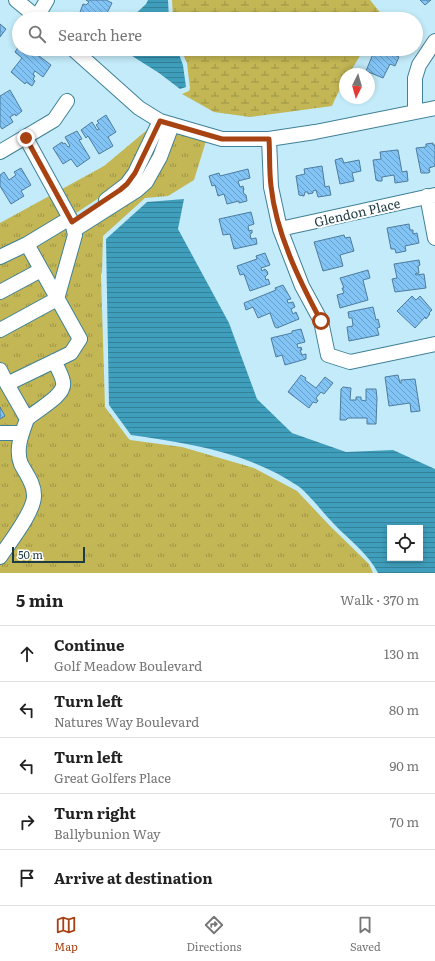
<!DOCTYPE html>
<meta charset="utf-8">
<style>
:root{--surface:#fff;--page:#f2f2f2;--text:#222;--muted:#767676;--line:#e0e0e0;--accent:#a74213}
body{margin:0;font-family:Literata,serif;background:var(--page);color:var(--text)}
.controls{position:absolute;right:12px;bottom:12px;display:grid;overflow:hidden;border-radius:0px;box-shadow:0 2px 6px #0003}
.controls button{width:36px;height:36px;display:grid;place-items:center;padding:0;border:0;border-bottom:1px solid var(--line);background:var(--surface);color:var(--text);font:20px sans-serif}
.compass{position:absolute;left:339px;top:68px;width:36px;height:36px;border-radius:50%;background:var(--surface);box-shadow:0 2px 6px #0003;rotate:185deg}
.scale{position:absolute;left:12px;bottom:10px;width:73px;box-sizing:border-box;padding-left:4px;border:2px solid #1e3a43;border-top:0;font-size:11px;line-height:14px;white-space:nowrap;color:#1e3a43;-webkit-text-stroke:3px #fff;paint-order:stroke}
.stop{position:absolute;width:12px;height:12px;margin:-9px;border:3px solid #a74213;border-radius:50%;background:#fff}
.stop.end{background:#a74213;border-color:#fff;box-shadow:0 1px 4px #0008}
.list{margin:0;padding:0;list-style:none}
h2{display:flex;justify-content:space-between;align-items:center;height:52px;margin:0;padding:0 16px;font-size:17px}
h2 small{font-size:13px;font-weight:400;color:var(--muted)}
.list li{display:grid;grid-template-columns:26px 1fr auto;gap:12px;align-items:center;box-sizing:border-box;height:56px;padding:0 16px;border-top:1px solid var(--line)}
.list b{display:block;font-size:15px;white-space:nowrap}
.list p{margin:0;font-size:13px;white-space:nowrap;color:var(--muted)}
.list em{font-size:13px;font-style:normal;color:var(--muted)}
.icon{flex:none;width:22px;height:22px;fill:none;stroke:currentColor;stroke-width:2;stroke-linecap:round;stroke-linejoin:round}
.map{position:relative;flex:none;width:435px;height:573px;overflow:hidden}
.search{position:absolute;background:var(--surface);box-shadow:0 2px 6px #0003;left:12px;right:12px;top:12px;height:44px;display:flex;align-items:center;gap:10px;box-sizing:border-box;padding:0 14px;border-radius:22px;color:var(--muted);font-size:15px}
.sheet{height:332px;background:var(--surface)}
nav{display:flex;justify-content:space-around;align-items:center;box-sizing:border-box;height:56px;border-top:1px solid var(--line);background:var(--surface);font-size:11px;color:var(--muted)}
nav a{display:grid;justify-items:center;gap:2px}
nav .on{color:var(--accent)}
.map>svg:first-child{display:block}
</style>
<div class="map">
<svg width="435" height="573" viewBox="0 0 435 573">
<defs>
<pattern id="grass-tufts" width="24" height="20" patternUnits="userSpaceOnUse"><rect width="24" height="20" fill="#c3b655"/><path d="M3 7l-1-3M5 7V3M7 7l1-3M15 17l-1-3M17 17v-4M19 17l1-3" fill="none" stroke="#9e9548"/></pattern>
<pattern id="wetland-marsh" width="20" height="14" patternUnits="userSpaceOnUse"><rect width="20" height="14" fill="#c3b655"/><path d="M1 5h8M5 5V1M11 12h8M15 12V8" fill="none" stroke="#9e9548"/></pattern>
<pattern id="water-rules" width="6" height="5" patternUnits="userSpaceOnUse"><rect width="6" height="5" fill="#3f9ebb"/><path d="M0 2.5h6" fill="none" stroke="#34829a"/></pattern>
<pattern id="building-back-hatch" width="6" height="6" patternUnits="userSpaceOnUse"><rect width="6" height="6" fill="#81c4f5"/><path d="M-1 5l2 2M0 0l6 6M5-1l2 2" fill="none" stroke="#69a0c8"/></pattern>
</defs>
<rect width="100%" height="100%" fill="#c4ebf9"/>
<!-- grass -->
<path fill="url(#grass-tufts)" d="M153 125 131 170 117 186 70 217 80 233 140 195 175 132 206 141 194 180 168 196 145 198 103 236 102 272 101 275 105 407 128 438 130 440 182 447 254 468 297 491 331 527 369 564 373 573H0V223L104 166Z"/>
<!-- wetland -->
<path fill="url(#wetland-marsh)" d="M172 0H370L383 16 382 19H173Z
M181 49H364L349 74H345C345 82 336 96 332 106L250 117 214 112 182 94 189 91 190 88 187 63Z"/>
<!-- water -->
<path fill="url(#water-rules)" fill-rule="evenodd" d="M148 0H168L169 19H130L146 4Z
M121 49H177L183 65 186 87 180 89 159 73Z
M184 199 178 229 229 323 257 399 292 433 346 452 393 450 435 469V573H378C368 553 349 540 334 524 324 514 309 494 298 486 250 453 188 443 131 435L109 405 106 239 147 202ZM390 528H420V558H390Z"/>
<!-- building -->
<path fill="url(#building-back-hatch)" stroke="#4d7c9f" d="M86 0H106L112 3 106 15 103 14 101 19H86L79 15 83 4 86 5 89 2Z
M420 0H431L425 5Z
M389 15 398 19H387Z
M0 24 6 29 0 37Z
M19 46V49H30L51 65 43 77 35 71 33 74 35 76 33 79 35 81 32 86 26 82 25 84 11 72 22 58 15 52Z
M375 49H380L399 57 395 66 390 64 383 78 366 71Z
M10 90 22 111 16 116 15 114 10 117 13 122 2 129 0 126V96Z
M106 115 116 132 108 137 113 146 99 154 88 136 86 138 81 130 92 122 97 130 99 129 96 125 99 123 97 121Z
M77 131 82 139 79 140 90 158 77 167 71 159 63 164 53 148 62 142 63 144 65 143 68 147 70 146 65 137Z
M433 143V145H435V166L429 168 430 172 428 173H421L416 148 426 147V144Z
M397 150H398L402 172 407 171 408 181 395 183 394 175 382 177V181H378L376 180 373 160 381 159 380 152Z
M342 158 344 163 359 160 361 171 352 173 354 181 340 184 335 160Z
M322 166 325 187 329 186 331 195 318 197 316 190 313 191V193L308 194V192H305L304 196 299 195 296 176 305 174 304 169Z
M21 168 31 185 21 191 24 196 11 204 0 186V175L4 172 9 180 16 175 14 172Z
M248 169 250 178 238 181 240 187 243 186 244 190H243L244 194 246 195 247 201 239 203V201L227 204 224 194 218 196 215 185 212 186 209 176 219 173 220 176Z
M251 212 254 224 248 226 249 231 252 230V233L250 234 251 239 256 238 257 244 234 249 230 234 223 235 219 219Z
M409 224 410 230H413V234L417 233 419 243 405 246 406 251 396 253 395 249H391L387 228Z
M344 235 345 238 350 237 354 251 340 255 343 266 323 271 314 242Z
M265 253 270 265 261 268 262 271 265 269 267 271 268 274 265 277 266 280 268 279 270 284 250 291 244 274 240 275 237 266 257 259 256 256Z
M419 260 420 265 418 266 419 273 415 274 416 275 424 274 426 288 395 292 392 279 397 278 394 264Z
M368 270 370 278 363 280 368 300 340 308 337 295 344 293 342 288H344L340 278Z
M283 285 291 299 287 300 288 303 293 302 295 307 291 309 293 314 296 312 299 319 277 328 275 327 270 313 258 318 253 307 246 310 244 303 276 290 275 288Z
M412 296 416 300 420 296 432 310 429 313 430 314 426 319 425 317 415 328 397 311Z
M373 307 376 320 378 319 380 327 377 328 379 335 349 341 347 327 353 326 352 318H349L348 312Z
M301 329 305 342 297 344 298 348 301 347 302 350H300L302 355 306 354V359L285 365 282 355 276 357 271 338 292 333V331Z
M301 375 306 378 305 380 316 388 325 377 333 383 324 394 321 392 316 398 318 401 316 403 313 402 309 408 288 392Z
M398 375 400 383H401V380L415 379 420 411 411 412 410 403 389 406 385 377Z
M343 387 351 388 350 400H356V397H361V400L366 401V389H376L377 398 376 424H367V418H348L346 420H340L341 389Z
M0 407 5 416 0 419Z"/>
<g fill="none" stroke-linecap="round" stroke-linejoin="round">
<defs>
<path id="minor" d="M16 0 39 19
M37 17 47 0
M73 49 139 108 160 121 222 139H269L315 132 435 108
M415 111V78L419 65 435 41
M26 138 72 222 75 235 57 299
M269 139 271 187 280 229 302 286 321 321 328 355 350 362 435 344
M0 152 54 120 67 101
M427 196 435 238
M106 200 127 184 135 173 160 121
M280 229 435 195
M74 230 137 190 146 182 160 157 172 125
M0 257 27 244
M0 292 41 270
M0 330 57 299
M0 370 7 384
M27 419C36 410 66 396 63 382 62 375 57 367 54 361
M0 433H22
M0 557C9 543 35 511 34 495 34 483 26 474 21 464 15 449 22 433 27 419L7 384 71 353 80 339 27 244 70 218"/>
</defs>
<!-- minor casing -->
<use href="#minor" stroke="#3f8197" stroke-width="16"/>
<!-- minor -->
<use href="#minor" stroke="#fff" stroke-width="14"/>
</g>
<g fill="none" stroke-linecap="round" stroke-linejoin="round">
<!-- route -->
<path stroke="#a74213" stroke-width="5" d="M26 138 72 222 120 190 127 184 135 173 160 121 222 139H269C270 155 269 170 271 186 276 233 299 280 321 321"/>
</g>
<g text-anchor="middle" dominant-baseline="central" stroke-width="4" stroke-linejoin="round" paint-order="stroke">
<!-- street labels -->
<g font-size="13" fill="#1e3a43" stroke="#fff">
<text transform="translate(357 212) rotate(-13)">Glendon Place</text>
</g>
</g>
</svg>
<div class="controls">
<button><svg class="icon" aria-label="locate" viewBox="0 0 24 24"><circle cx="12" cy="12" r="6"/><path d="M12 2v4M12 18v4M2 12h4M18 12h4"/></svg></button>
</div>
<svg class="compass" viewBox="-18 -18 36 36"><path d="M0-13l5 13h-10z" fill="#e53935"/><path d="M0 13l5-13h-10z" fill="#767676"/></svg>
<div class="scale">50 m</div>
<div class="stop" style="left:321px;top:321px"></div>
<div class="stop end" style="left:26px;top:138px"></div>
<div class="search"><svg class="icon" aria-label="search" viewBox="0 0 24 24"><circle cx="10" cy="10" r="6"/><path d="M15 15l6 6"/></svg>Search here</div>
</div>
<section class="sheet">
<h2>5 min<small>Walk · 370 m</small></h2>
<ul class="list">
<li><svg class="icon" aria-label="ahead" viewBox="0 0 24 24"><path d="M12 20V5M6 11l6-6 6 6"/></svg><div><b>Continue</b><p>Golf Meadow Boulevard</p></div><em>130 m</em></li>
<li><svg class="icon" aria-label="left" viewBox="0 0 24 24"><path d="M17 20v-9H6M10 6l-5 5 5 5"/></svg><div><b>Turn left</b><p>Natures Way Boulevard</p></div><em>80 m</em></li>
<li><svg class="icon" aria-label="left" viewBox="0 0 24 24"><path d="M17 20v-9H6M10 6l-5 5 5 5"/></svg><div><b>Turn left</b><p>Great Golfers Place</p></div><em>90 m</em></li>
<li><svg class="icon" aria-label="right" viewBox="0 0 24 24"><path d="M7 20v-9h11M14 6l5 5-5 5"/></svg><div><b>Turn right</b><p>Ballybunion Way</p></div><em>70 m</em></li>
<li><svg class="icon" aria-label="arrive" viewBox="0 0 24 24"><path d="M6 21V4h12l-3 4 3 4H6"/></svg><div><b>Arrive at destination</b></div></li>
</ul>
</section>
<nav>
<a class="on"><svg class="icon" aria-label="map" viewBox="0 0 24 24"><path d="M3 6l6-2 6 2 6-2v14l-6 2-6-2-6 2zM9 4v14M15 6v14"/></svg>Map</a>
<a><svg class="icon" aria-label="directions" viewBox="0 0 24 24"><path d="M12 3l9 9-9 9-9-9zM9 14v-3h6M13 9l2 2-2 2"/></svg>Directions</a>
<a><svg class="icon" aria-label="saved" viewBox="0 0 24 24"><path d="M7 4h10v16l-5-4-5 4z"/></svg>Saved</a>
</nav>
